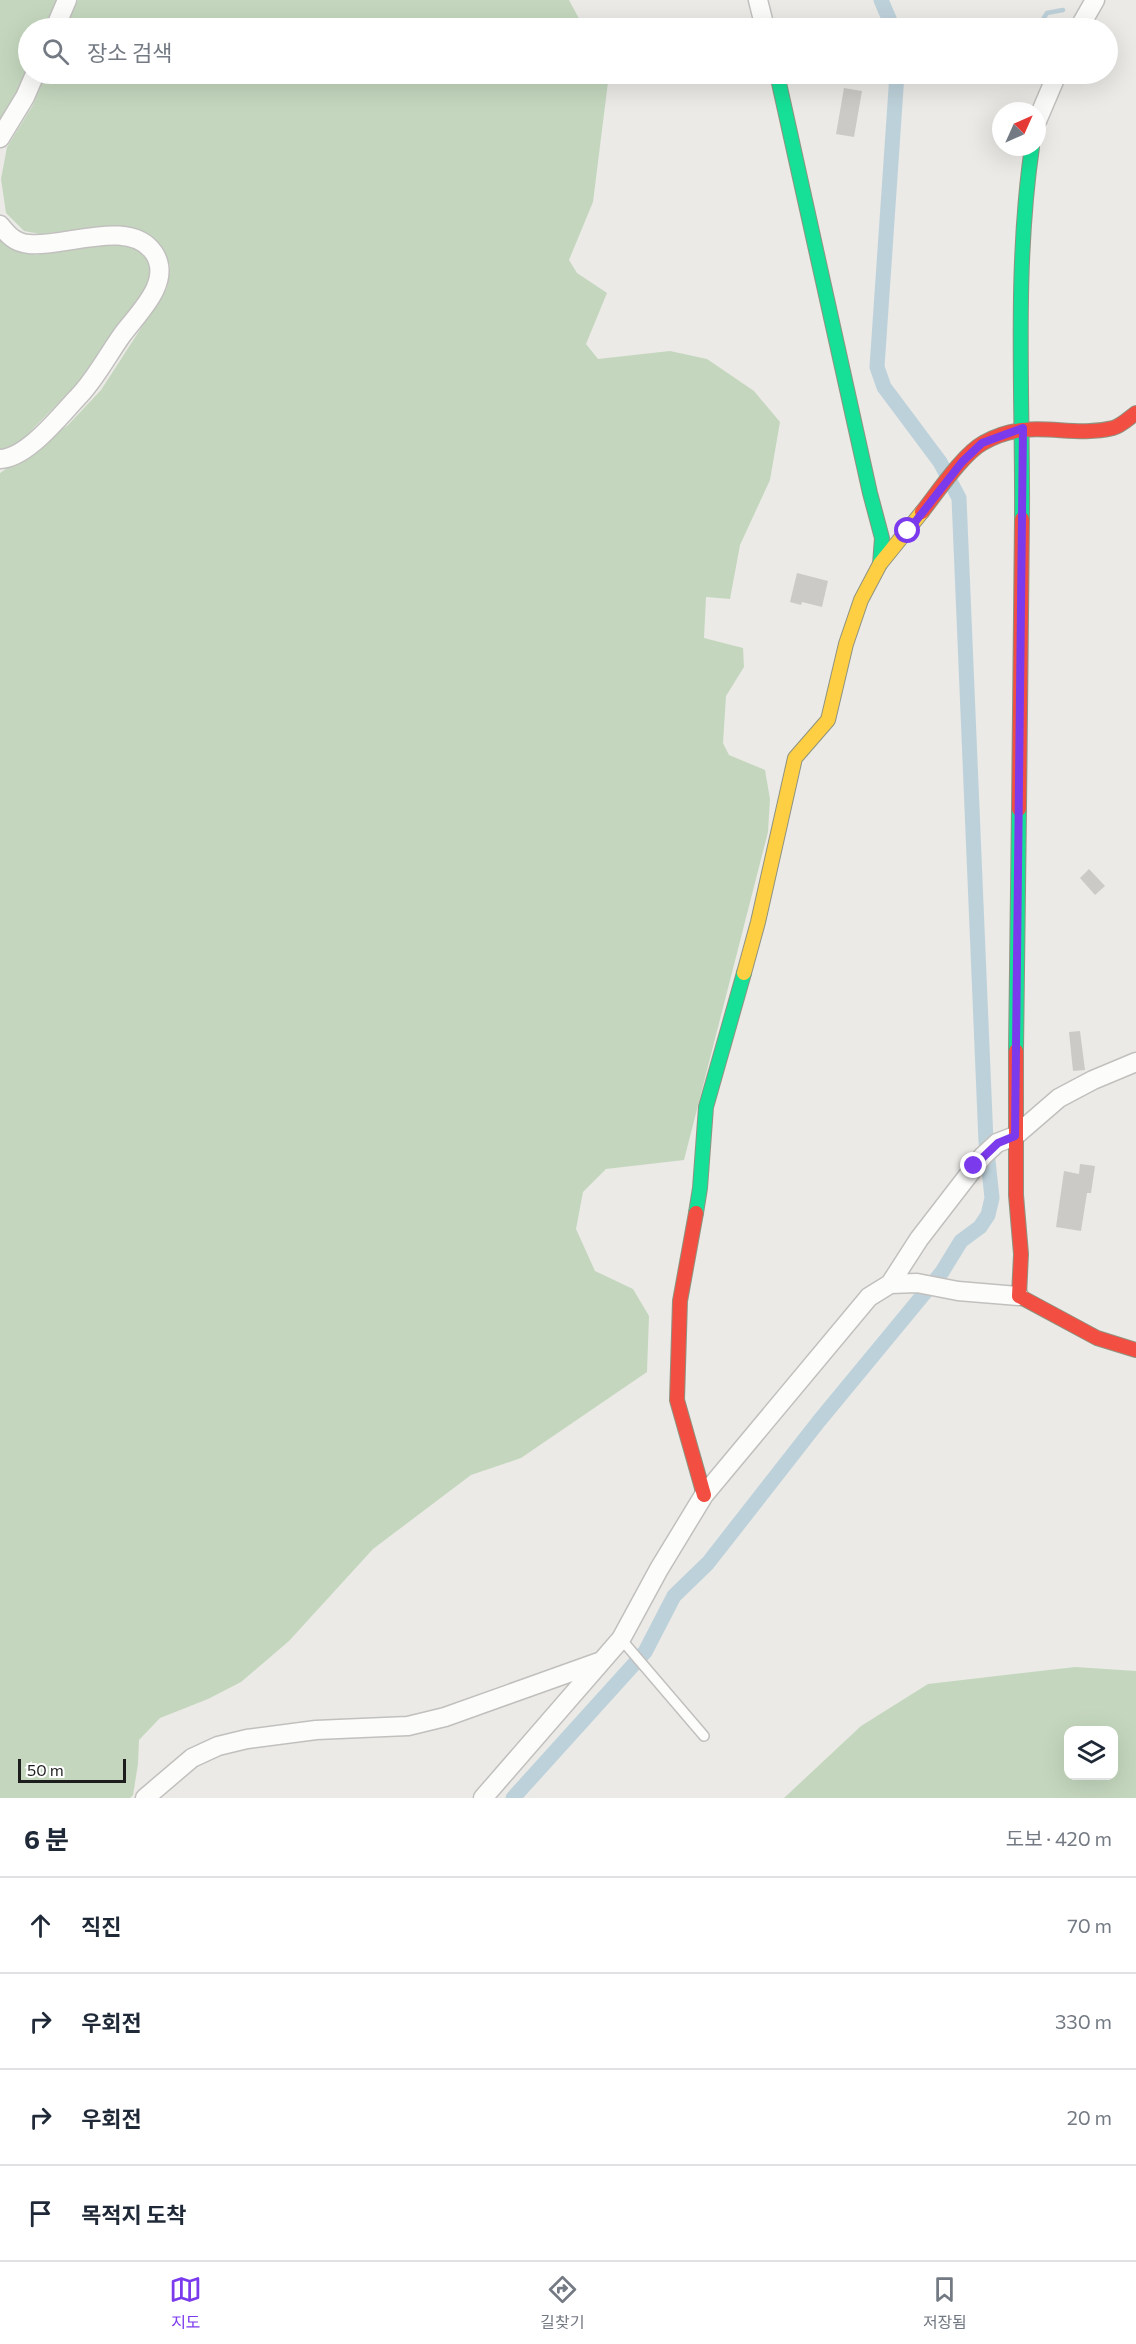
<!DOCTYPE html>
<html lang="ko">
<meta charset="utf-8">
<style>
:root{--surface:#fff;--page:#f2f2f3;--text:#1f2937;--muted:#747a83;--line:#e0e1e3;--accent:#7c3aed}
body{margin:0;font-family:Commissioner,"Noto Sans KR",sans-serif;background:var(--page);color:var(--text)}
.controls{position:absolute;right:18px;bottom:18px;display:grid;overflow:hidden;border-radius:12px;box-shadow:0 6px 24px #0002}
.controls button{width:54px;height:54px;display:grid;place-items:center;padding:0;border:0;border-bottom:2px solid var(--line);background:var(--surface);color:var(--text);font:30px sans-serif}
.compass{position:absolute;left:992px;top:102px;width:54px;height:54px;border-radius:50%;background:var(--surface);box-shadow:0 6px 24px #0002;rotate:45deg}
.scale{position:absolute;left:18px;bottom:15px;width:108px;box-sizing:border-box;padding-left:6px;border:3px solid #1d1d1d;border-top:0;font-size:16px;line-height:21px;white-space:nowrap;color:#1d1d1d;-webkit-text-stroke:4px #fff;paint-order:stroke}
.stop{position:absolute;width:18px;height:18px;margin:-14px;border:4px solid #7c3aed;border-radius:50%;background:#fff}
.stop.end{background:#7c3aed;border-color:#fff;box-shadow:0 2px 6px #0008}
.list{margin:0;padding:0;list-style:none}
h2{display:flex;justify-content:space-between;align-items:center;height:78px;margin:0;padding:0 24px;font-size:26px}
h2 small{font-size:20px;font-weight:400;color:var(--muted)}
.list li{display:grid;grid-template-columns:39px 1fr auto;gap:18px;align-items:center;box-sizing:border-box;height:96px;padding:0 24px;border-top:2px solid var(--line)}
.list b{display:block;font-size:22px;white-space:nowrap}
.list em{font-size:20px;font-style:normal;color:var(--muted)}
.icon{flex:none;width:33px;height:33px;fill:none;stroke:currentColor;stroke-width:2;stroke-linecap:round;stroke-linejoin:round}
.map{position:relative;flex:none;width:1136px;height:1798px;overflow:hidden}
.search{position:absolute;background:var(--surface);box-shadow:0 6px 24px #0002;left:18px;right:18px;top:18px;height:66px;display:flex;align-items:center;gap:15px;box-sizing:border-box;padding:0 21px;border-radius:33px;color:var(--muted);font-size:22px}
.sheet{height:462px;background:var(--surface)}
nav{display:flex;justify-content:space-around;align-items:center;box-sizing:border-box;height:84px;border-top:2px solid var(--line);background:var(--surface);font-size:16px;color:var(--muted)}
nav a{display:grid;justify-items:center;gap:3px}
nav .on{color:var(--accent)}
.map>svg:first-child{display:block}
</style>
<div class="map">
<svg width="1136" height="1798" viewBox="0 0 1136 1798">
<rect width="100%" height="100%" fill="#ebeae6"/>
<!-- forest -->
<path fill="#c4d7be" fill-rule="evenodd" d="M0 0H59L47 28H28V71L20 92 0 121Z
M78 0H569L584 28H66Z
M46 74H609L593 202 569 260 577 273 607 293 586 344 598 359 670 351 707 359 754 391 780 422 770 480 740 545 730 599 706 597 704 638 743 648 744 667 726 696 723 743 729 755 765 770 770 799 768 832 684 1160 606 1169 583 1192 576 1229 595 1271 633 1289 649 1316 647 1372 521 1458 471 1475 373 1549 289 1641 241 1682 208 1699 160 1718 139 1740 138 1764 133 1795 130 1798H0V473L68 425 101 390 167 288 170 265 153 240 127 228H90L40 234 24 231 6 213 1 179 7 147 33 105Z
M0 239 19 250 36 255 69 247 129 242 149 258 151 275 146 294 81 380 16 446 0 451Z
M1075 1667 1136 1671V1798H784L861 1726 928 1684ZM1068 1730H1114V1776H1068Z"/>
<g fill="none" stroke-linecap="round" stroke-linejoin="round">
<!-- stream -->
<path stroke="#bdd1da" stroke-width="4.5" d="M997 28 1040 24 1047 13 1063 10"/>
<!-- canal -->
<path stroke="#bdd1da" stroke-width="15" d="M881 0 893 28
M513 1798 645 1652 674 1596 708 1563 819 1421 942 1272 961 1241 980 1227 988 1215 992 1198 986 1142 959 498 940 462 884 387 877 367 897 74"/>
</g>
<!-- building -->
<path fill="#cbcac7" d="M844 88 862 91 854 137 836 134Z
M797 573 828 581 822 607 802 602 801 605 790 602Z
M1089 869 1105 886 1095 895 1080 878Z
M1080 1031 1085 1070 1073 1071 1069 1032Z
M1080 1164 1095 1166 1091 1193H1087L1081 1231 1056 1227 1064 1171 1079 1174Z"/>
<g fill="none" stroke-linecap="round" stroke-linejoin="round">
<defs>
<path id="lane" d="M621 1639 704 1736"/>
<path id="street" d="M758 0 765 28
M55 28 67 0
M1079 28 1095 0
M1037 121 1057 74
M0 138 25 97 35 74
M0 225C8 235 15 243 29 244 64 248 130 217 154 253 173 282 138 313 122 335 107 356 95 380 77 398 59 417 27 458 0 459
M890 1284 919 1239 983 1156 997 1143 1015 1136 1059 1098 1093 1080 1136 1062
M145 1798 192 1758 218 1746 247 1739 316 1730 408 1726 445 1717 599 1662
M483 1798 621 1639 659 1569 704 1495 869 1297 890 1284 917 1283 958 1291 1019 1296"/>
<path id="fast" d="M777 74 870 493 882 538 880 564
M1022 519C1023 395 1014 271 1032 147
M1016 1051 1019 809
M696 1213 700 1188 706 1107 744 973"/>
<path id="slow" d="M744 973 758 922 795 758 828 720 846 644 861 600 880 564 922 512"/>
<path id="jam" d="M922 512C937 493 963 454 983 443 1029 416 1068 439 1113 428 1121 426 1129 418 1136 413
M1019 809 1022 519
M1016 1051V1195L1021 1254 1019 1296 1097 1338 1136 1350
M696 1213 680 1301 677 1400 704 1495"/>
</defs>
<!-- lane casing -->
<use href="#lane" stroke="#c1c0be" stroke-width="12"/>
<!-- street casing -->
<use href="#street" stroke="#c1c0be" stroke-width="21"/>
<!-- fast casing -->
<use href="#fast" stroke="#8f9380" stroke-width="16"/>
<!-- slow casing -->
<use href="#slow" stroke="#8f9380" stroke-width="16"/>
<!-- jam casing -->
<use href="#jam" stroke="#8f9380" stroke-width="16"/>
<!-- lane -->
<use href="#lane" stroke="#fcfcfb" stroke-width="9"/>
<!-- street -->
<use href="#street" stroke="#fcfcfb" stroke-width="18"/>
<!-- fast -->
<use href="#fast" stroke="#16e098" stroke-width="14"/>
<!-- slow -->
<use href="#slow" stroke="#ffcf43" stroke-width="14"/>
<!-- jam -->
<use href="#jam" stroke="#f24e42" stroke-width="14"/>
</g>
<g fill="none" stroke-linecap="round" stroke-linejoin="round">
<!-- route -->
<path stroke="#7c3aed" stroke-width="8" d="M908 531 962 462 982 443 1023 428 1015 1136 998 1143 974 1166"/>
</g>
</svg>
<div class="controls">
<button><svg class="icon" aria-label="layers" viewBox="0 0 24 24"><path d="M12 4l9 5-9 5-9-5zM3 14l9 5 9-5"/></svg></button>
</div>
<svg class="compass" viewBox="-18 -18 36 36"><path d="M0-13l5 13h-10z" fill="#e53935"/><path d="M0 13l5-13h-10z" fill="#747a83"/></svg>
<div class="scale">50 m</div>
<div class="stop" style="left:908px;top:531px"></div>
<div class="stop end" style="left:974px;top:1166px"></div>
<div class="search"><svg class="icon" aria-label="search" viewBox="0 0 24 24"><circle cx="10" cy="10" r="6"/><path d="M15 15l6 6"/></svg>장소 검색</div>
</div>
<section class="sheet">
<h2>6 분<small>도보 · 420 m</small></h2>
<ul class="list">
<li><svg class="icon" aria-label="ahead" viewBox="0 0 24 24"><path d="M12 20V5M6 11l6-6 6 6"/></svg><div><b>직진</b></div><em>70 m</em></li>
<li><svg class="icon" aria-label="right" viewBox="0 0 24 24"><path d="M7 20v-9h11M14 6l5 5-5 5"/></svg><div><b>우회전</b></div><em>330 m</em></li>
<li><svg class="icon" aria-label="right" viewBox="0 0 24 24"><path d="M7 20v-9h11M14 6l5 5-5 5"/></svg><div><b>우회전</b></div><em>20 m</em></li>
<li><svg class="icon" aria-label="arrive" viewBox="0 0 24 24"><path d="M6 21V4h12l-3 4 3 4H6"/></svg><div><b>목적지 도착</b></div></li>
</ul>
</section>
<nav>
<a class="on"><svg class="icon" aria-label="map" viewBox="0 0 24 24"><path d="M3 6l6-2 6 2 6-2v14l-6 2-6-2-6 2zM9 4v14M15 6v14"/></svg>지도</a>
<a><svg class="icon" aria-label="directions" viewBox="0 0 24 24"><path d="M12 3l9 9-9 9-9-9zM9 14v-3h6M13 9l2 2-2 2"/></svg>길찾기</a>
<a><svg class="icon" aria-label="saved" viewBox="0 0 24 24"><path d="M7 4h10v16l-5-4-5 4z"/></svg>저장됨</a>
</nav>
